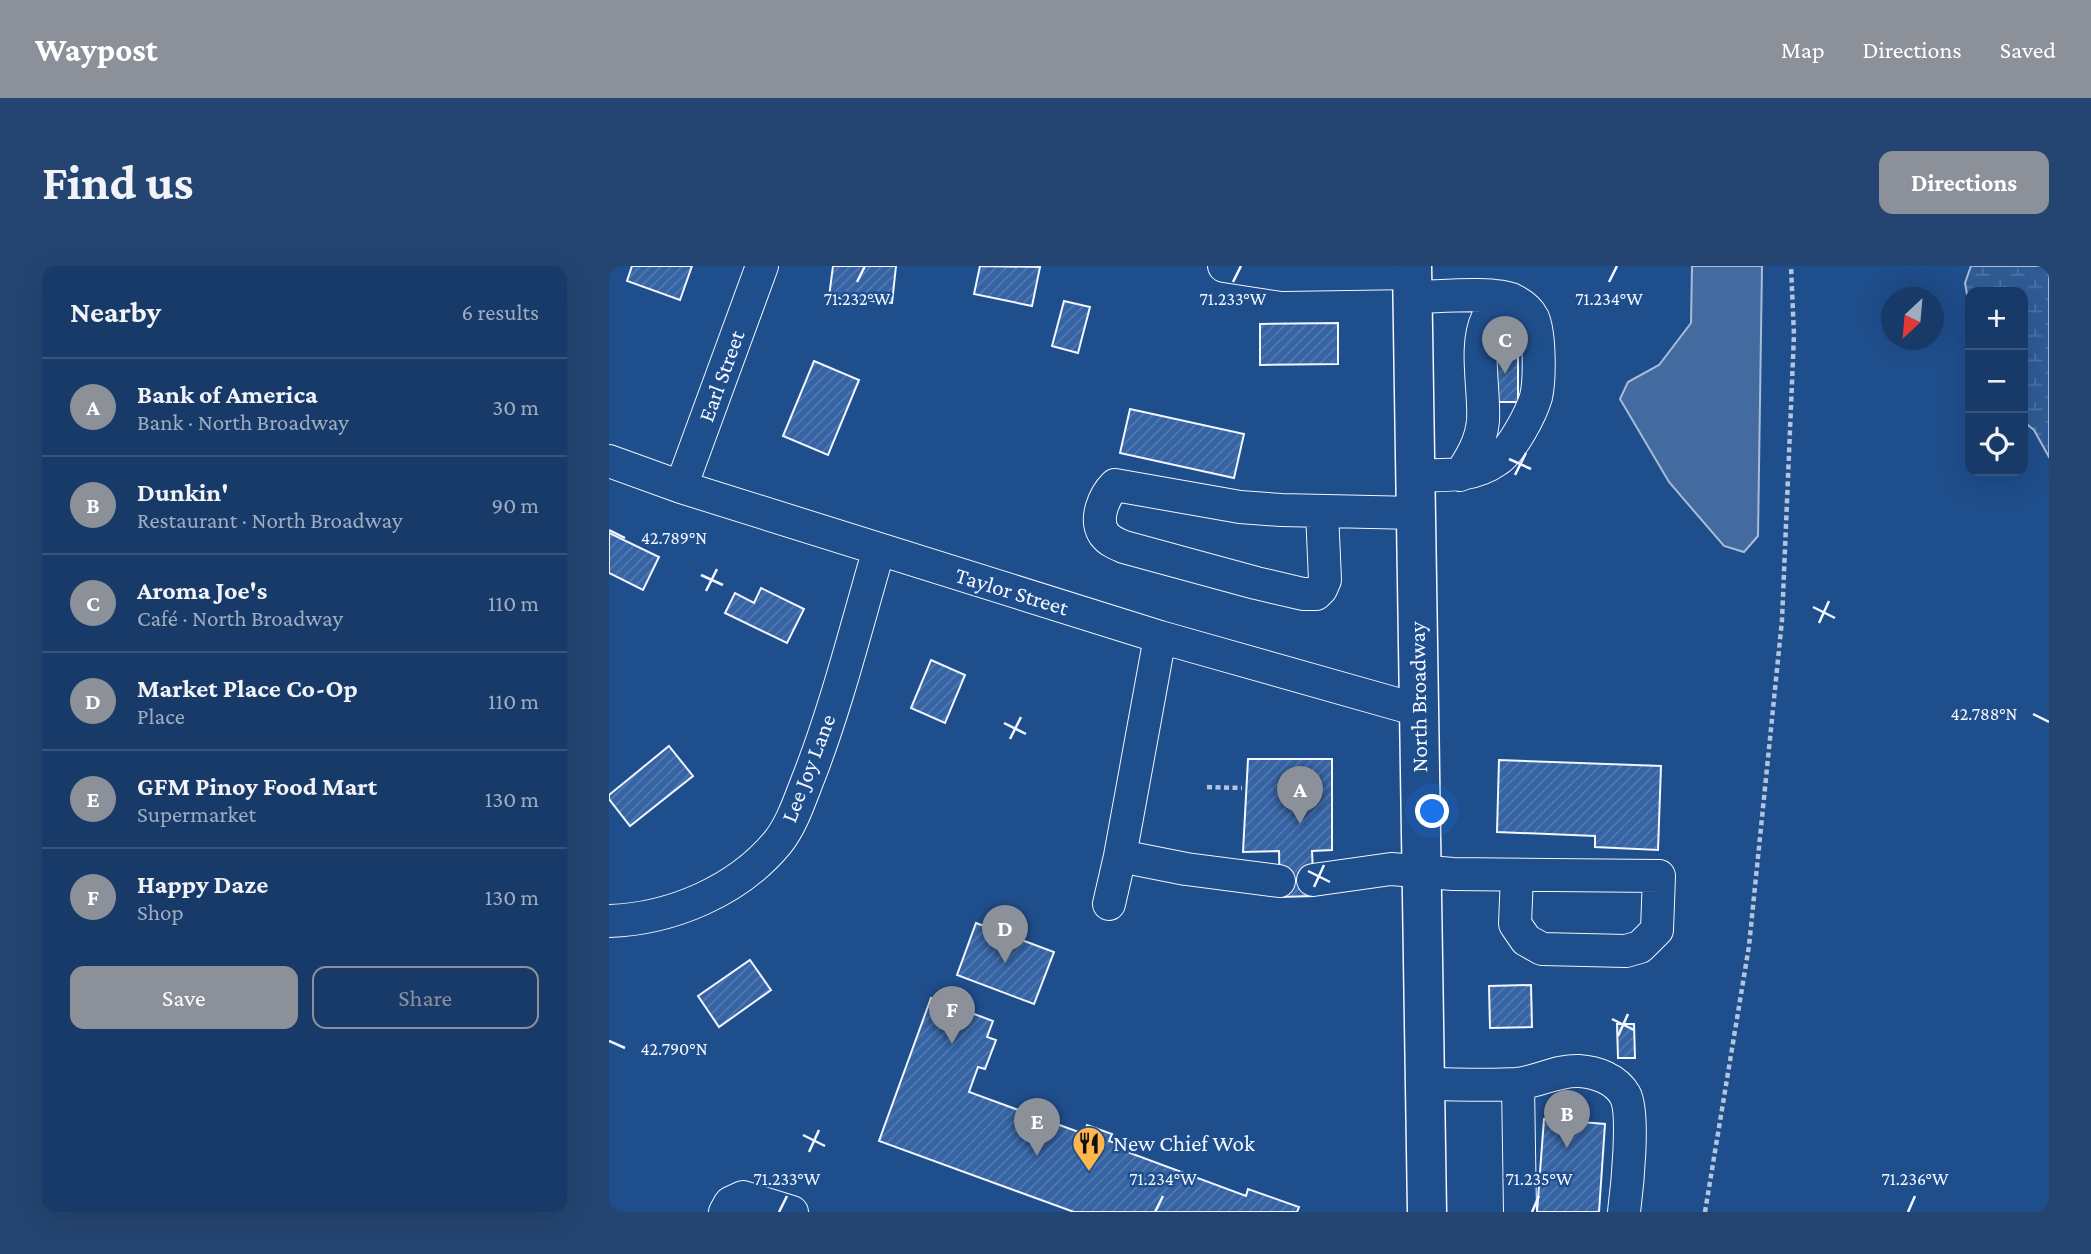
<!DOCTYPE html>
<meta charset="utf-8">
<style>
:root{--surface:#173a69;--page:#244571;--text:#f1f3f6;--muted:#9eadc0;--line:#36547d;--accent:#8c9099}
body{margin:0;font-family:"Crimson Pro",serif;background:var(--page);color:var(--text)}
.controls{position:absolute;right:21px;top:21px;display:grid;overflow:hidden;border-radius:14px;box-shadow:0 7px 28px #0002}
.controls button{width:63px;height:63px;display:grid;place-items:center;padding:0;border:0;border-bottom:2px solid var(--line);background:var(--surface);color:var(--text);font:35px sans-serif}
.compass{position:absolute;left:1272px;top:21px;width:63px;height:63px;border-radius:50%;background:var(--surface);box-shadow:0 7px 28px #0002;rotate:206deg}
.you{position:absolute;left:824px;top:546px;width:24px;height:24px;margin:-18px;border:5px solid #fff;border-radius:50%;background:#1a73e8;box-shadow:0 0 0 10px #1a73e833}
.badge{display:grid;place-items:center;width:46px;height:46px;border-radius:50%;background:var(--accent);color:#fff;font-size:23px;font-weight:700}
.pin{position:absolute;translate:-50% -58px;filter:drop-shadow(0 2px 4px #0008)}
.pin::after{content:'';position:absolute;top:37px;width:24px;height:21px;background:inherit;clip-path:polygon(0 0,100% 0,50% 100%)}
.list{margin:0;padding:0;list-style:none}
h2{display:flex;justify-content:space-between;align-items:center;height:91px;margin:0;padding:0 28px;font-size:30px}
h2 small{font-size:23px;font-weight:400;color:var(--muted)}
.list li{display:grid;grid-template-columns:46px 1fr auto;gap:21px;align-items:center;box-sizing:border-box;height:98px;padding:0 28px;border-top:2px solid var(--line)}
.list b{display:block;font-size:26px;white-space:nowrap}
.list p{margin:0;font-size:23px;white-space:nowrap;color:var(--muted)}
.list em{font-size:23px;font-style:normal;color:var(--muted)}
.actions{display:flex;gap:14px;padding:21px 28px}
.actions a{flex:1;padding:16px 0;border:2px solid var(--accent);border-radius:14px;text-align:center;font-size:24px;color:var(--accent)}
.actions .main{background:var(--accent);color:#fff}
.icon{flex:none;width:38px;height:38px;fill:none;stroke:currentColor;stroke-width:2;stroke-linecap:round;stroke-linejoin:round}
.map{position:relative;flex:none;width:1440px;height:946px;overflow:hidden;border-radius:14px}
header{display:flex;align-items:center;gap:42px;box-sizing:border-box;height:98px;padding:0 35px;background:var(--accent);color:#fff}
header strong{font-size:33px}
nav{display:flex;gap:38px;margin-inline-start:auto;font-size:24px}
.intro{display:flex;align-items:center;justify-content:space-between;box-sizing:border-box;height:168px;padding:0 42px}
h1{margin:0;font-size:49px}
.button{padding:18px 32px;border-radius:14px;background:var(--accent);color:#fff;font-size:24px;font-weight:700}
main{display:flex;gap:42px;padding:0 42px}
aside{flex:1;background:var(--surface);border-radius:14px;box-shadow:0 7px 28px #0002}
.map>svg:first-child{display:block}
</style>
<header>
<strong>Waypost</strong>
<nav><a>Map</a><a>Directions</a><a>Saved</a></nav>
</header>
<div class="intro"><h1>Find us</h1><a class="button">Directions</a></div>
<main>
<aside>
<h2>Nearby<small>6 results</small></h2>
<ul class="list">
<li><span class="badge">A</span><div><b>Bank of America</b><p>Bank · North Broadway</p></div><em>30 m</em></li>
<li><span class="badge">B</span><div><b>Dunkin'</b><p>Restaurant · North Broadway</p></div><em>90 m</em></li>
<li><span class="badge">C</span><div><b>Aroma Joe's</b><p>Café · North Broadway</p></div><em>110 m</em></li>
<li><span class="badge">D</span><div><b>Market Place Co-Op</b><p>Place</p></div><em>110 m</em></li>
<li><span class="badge">E</span><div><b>GFM Pinoy Food Mart</b><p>Supermarket</p></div><em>130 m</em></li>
<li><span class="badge">F</span><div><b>Happy Daze</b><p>Shop</p></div><em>130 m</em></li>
</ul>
<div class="actions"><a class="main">Save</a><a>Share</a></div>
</aside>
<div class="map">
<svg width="1440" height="946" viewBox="0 0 1440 946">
<defs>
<pattern id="wetland-marsh" width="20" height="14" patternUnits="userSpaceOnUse" patternTransform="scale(1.75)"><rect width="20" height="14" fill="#305b95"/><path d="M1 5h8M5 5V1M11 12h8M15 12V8" fill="none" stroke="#4e73a5"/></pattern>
<pattern id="building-hatch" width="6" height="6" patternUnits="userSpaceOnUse" patternTransform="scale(1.75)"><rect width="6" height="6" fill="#3563a3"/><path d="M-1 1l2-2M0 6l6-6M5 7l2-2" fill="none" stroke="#537ab1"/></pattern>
</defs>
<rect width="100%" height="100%" fill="#1f4e8c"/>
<!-- wetland -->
<path fill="url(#wetland-marsh)" stroke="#a8bbd7" stroke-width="2" d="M1362 0H1440V191L1425 164 1414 155V26H1361V44L1356 17Z"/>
<!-- water -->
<path fill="#446ba0" stroke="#a8bbd7" stroke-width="2" d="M1083 0H1153L1149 270 1135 286 1115 280 1060 216 1011 133 1019 116 1050 99 1082 57Z"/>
<!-- building -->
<path fill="url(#building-hatch)" stroke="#f2f6ff" stroke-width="2" d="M23 0H83L71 34 18 15Z
M224 0H287L283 37 220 31Z
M371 0 431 1 423 40 365 28Z
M455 35 481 41 469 87 443 80Z
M729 57V98L651 99V58Z
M909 79V136H884L882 81Z
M205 95 250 114 219 189 174 170Z
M521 143 635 168 625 212 511 187Z
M0 267 50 291 34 324 0 307Z
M152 322 195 343 178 377 116 347 126 327 145 337Z
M322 394 356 409 336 457 302 442Z
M60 480 84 510 21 560 0 533V529Z
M639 493H723V584L703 585 705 630 671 631 670 585 634 586Z
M890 494 1052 500 1049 584 986 581V570L888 566Z
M367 657 445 686 425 738 348 709Z
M141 694 162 724 110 761 89 730Z
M922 719 923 761 881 762 880 720Z
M322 732 384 755 378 771 387 774 376 803 369 801 360 826 475 868 478 859 503 868 500 875 523 883 521 887 637 930 639 923 690 941 688 946H465L270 875Z
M1008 758H1025L1026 792H1009Z
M935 853 996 858 990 946H928Z"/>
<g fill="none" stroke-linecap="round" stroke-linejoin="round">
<defs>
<path id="minor" d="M615 0 674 9 803 7
M803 31C828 31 884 25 904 34 912 38 920 44 924 52 931 68 931 114 927 131 922 148 903 184 888 194 863 212 835 209 806 209
M0 195 72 221 551 371 809 444
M851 209C862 192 872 176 874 155 876 125 865 80 878 53 883 42 892 38 902 33
M72 221 153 0
M713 246 716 314 712 323 707 328H694L647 317 515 281C508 278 500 275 495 268 485 253 495 230 506 219L631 241 672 244 807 247
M511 590 577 603 670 615
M704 614 782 603 844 608 1050 610 1048 664 1031 681 1017 685 933 683 917 674 906 658 908 609
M500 638 511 590 551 371
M0 655C62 653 129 625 169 576 184 557 192 530 201 508 229 435 248 358 270 283
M816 818C846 818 877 820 907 818 929 816 948 804 970 805 987 806 1007 813 1016 829 1026 847 1018 923 1015 946
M909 818 911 946
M116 946 121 937 134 931 183 946"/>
<path id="major" d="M803 0 818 946"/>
</defs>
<!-- minor casing -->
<use href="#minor" stroke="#f2f6ff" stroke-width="34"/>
<!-- major casing -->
<use href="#major" stroke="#f2f6ff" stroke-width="41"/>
<!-- path -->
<path stroke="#b3c4dc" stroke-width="4.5" stroke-dasharray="5 3.5" stroke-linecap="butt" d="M598 521 633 522
M1096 946 1140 680 1173 354 1185 69 1182 0"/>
<!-- minor -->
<use href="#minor" stroke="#1f4e8c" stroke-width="32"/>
<!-- major -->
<use href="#major" stroke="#1f4e8c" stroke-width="38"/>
</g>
<!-- ticks -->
<path fill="none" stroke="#f2f6ff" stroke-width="2.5" d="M248 16 256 0M624 16 632 0M1000 16 1008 0M900 193 922 203M906 209 917 187M0 264 16 272M92 309 114 319M97 325 108 303M1204 341 1226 352M1210 357 1220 335M1424 448 1440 456M395 457 417 468M401 473 412 451M699 605 721 616M705 621 715 599M1003 753 1025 764M1009 770 1019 748M0 775 16 782M194 869 216 880M200 886 210 864M170 946 178 930M546 946 554 930M923 946 930 930M1299 946 1306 930"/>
<!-- icons -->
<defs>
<symbol id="restaurant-pin" viewBox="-11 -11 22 30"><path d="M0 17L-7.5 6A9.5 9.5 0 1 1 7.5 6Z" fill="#ffb74d" stroke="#1f4e8c"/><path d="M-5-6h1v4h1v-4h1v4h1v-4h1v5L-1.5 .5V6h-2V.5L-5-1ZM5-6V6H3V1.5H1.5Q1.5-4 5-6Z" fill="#111"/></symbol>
</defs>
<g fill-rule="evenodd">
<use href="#restaurant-pin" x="461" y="858" width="38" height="52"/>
</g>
<g text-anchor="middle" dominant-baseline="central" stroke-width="5" stroke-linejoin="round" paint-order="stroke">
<!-- street labels -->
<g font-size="23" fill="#f2f6ff" stroke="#1f4e8c">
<text transform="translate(112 110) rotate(-70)">Earl Street</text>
<text transform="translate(403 325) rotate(17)">Taylor Street</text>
<text transform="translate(809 431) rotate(-91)">North Broadway</text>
<text transform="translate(199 502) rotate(-69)">Lee Joy Lane</text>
</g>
<!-- poi labels -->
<g font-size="23" fill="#f2f6ff" stroke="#1f4e8c" text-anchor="start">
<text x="504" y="877">New Chief Wok</text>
</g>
</g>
<g font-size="18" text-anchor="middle" fill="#f2f6ff" stroke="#1f4e8c" stroke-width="5" stroke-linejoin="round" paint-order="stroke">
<text x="248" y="39">71.232°W</text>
<text x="624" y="39">71.233°W</text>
<text x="1000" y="39">71.234°W</text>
<text x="65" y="278">42.789°N</text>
<text x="1375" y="454">42.788°N</text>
<text x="65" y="789">42.790°N</text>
<text x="178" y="919">71.233°W</text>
<text x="554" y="919">71.234°W</text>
<text x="930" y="919">71.235°W</text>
<text x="1306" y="919">71.236°W</text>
</g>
</svg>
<div class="controls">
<button>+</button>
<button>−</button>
<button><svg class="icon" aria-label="locate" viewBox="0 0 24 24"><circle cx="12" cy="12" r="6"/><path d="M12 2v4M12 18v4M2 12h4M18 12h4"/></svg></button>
</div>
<svg class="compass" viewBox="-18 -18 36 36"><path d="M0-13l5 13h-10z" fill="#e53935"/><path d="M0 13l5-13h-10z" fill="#9eadc0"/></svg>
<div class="you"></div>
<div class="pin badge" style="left:691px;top:558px">A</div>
<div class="pin badge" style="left:958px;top:882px">B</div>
<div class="pin badge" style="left:896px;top:108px">C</div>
<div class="pin badge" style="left:396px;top:697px">D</div>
<div class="pin badge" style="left:428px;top:890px">E</div>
<div class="pin badge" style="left:343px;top:778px">F</div>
</div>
</main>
